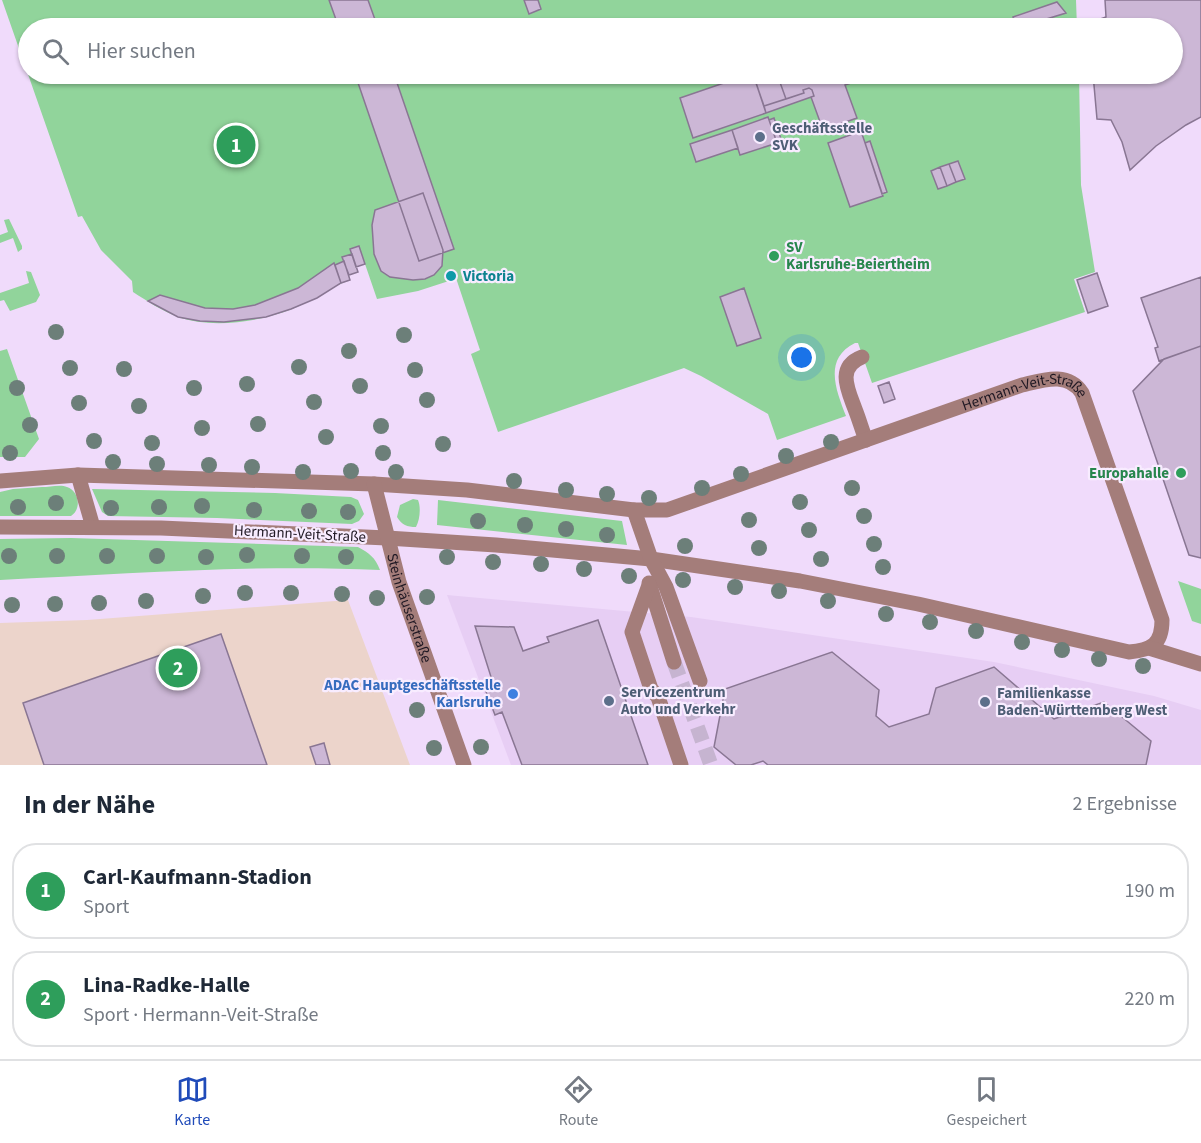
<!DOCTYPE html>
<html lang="de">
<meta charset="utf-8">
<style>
:root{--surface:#fff;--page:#f2f2f3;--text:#1f2937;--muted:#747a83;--line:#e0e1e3;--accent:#204bb9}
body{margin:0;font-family:"Source Sans 3",sans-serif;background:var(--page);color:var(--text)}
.you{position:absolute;left:802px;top:358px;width:21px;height:21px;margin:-15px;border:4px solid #fff;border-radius:50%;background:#1a73e8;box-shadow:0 0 0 9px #1a73e833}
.badge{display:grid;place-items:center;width:39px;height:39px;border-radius:50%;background:var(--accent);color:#fff;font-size:20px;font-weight:700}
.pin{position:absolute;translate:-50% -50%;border:3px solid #fff;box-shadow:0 2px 6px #0006}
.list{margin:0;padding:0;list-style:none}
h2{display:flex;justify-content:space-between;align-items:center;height:78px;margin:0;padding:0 24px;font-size:26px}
h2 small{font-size:20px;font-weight:400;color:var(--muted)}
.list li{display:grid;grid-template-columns:39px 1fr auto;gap:18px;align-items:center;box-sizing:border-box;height:96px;margin:0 12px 12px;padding:0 12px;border:2px solid var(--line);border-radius:24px}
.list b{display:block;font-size:22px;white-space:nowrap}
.list p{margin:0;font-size:20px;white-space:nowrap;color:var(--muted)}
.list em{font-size:20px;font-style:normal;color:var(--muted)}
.icon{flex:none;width:33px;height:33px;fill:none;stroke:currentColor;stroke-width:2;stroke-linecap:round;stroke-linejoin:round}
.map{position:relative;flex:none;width:1201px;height:765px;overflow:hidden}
.search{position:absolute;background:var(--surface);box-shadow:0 2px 4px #0004;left:18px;right:18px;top:18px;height:66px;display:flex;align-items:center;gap:15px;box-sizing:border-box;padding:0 21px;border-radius:33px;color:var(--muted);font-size:22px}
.sheet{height:294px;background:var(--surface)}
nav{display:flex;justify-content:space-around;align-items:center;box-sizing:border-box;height:84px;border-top:2px solid var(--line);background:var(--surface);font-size:16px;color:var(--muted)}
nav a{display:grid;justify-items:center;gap:3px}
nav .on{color:var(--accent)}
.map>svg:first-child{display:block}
</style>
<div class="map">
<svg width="1201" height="765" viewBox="0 0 1201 765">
<rect width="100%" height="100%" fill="#f0dbfb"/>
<!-- built -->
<path fill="#e7cef4" d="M447 595 691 617 994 662 1154 696 1201 710V765H511Z"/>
<!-- education -->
<path fill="#ecd4cb" d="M348 600 410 765H0V623L87 620Z"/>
<!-- green -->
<path fill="#91d49b" d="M2 0H1076L1077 28H28V74H1079L1081 185 1095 272 1074 279 1085 312 872 383 858 343H855C823 359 836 390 846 416L777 440 768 414 701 376 684 368 498 432 471 354 480 350 453 269 455 279 418 291 377 299 365 264 356 267 358 272 349 275 350 280C330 287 312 301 292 309 259 322 212 329 178 317 162 311 147 301 133 292L132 281 101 250 82 216 78 217Z
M9 219 22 246V249L18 252 13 238 0 243V235L8 232 4 220Z
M26 271 31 272 40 295 36 302 10 311 4 300 0 301V293L29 283Z
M7 349 39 439 25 457H0V351Z
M42 487C49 487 61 484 67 487 79 491 82 509 71 516H0V492L13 489Z
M92 489 275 493 351 497 358 500 364 514 359 521 352 524 217 518 108 516 102 512Z
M413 499 418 500C421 507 420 520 416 527 407 527 402 525 397 517L400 505Z
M438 500 622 521 627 545 437 525Z
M71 538 358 547C369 553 375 557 380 570 255 564 125 574 0 580V539Z
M1178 581 1201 589V624L1192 621Z"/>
<!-- building -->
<path fill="#ccb7d6" stroke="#897693" stroke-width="1.5" d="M329 0H368L378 28H339Z
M524 0H538L541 9 529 14Z
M1105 0H1201V117L1186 125 1156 146 1130 170 1122 142 1111 120 1097 119 1093 74H1172V28H1090L1089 23 1106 17Z
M1057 2 1066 13 1017 28 1013 17Z
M355 74H394L454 249 419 261Z
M750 74H753L766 113 693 138 680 98Z
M753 74H777L786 99 764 106Z
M777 74H842L843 78 858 74 860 80 845 85 857 118 823 130 811 97 814 96 812 90 809 88 803 90 804 93 786 99Z
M809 88 812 90 814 96 766 113 764 106 804 93 803 90Z
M768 117 777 143 740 155 732 130Z
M774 118 781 139 776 140 769 120Z
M732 130 738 148 696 162 690 144Z
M861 131 883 196 850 207 828 143Z
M870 141 887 192 882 194 865 143Z
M958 161 965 179 956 182 949 164Z
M949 164 956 182 947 186 940 167Z
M940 167 947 186 938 189 931 171Z
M423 193 443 250 442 266 434 275 425 279 413 280 390 277 381 271 374 254 372 225 375 210Z
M359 246 365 264 356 267 350 249Z
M352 254 358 272 349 275 342 257Z
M344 261 350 280 341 283 335 265Z
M334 263 341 283 317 298 291 309 266 317 224 322 200 321 178 317 148 301 160 295 205 308 233 309 255 305 298 288Z
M1097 273 1108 306 1088 313 1077 280Z
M1201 277V346L1159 361 1155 348 1158 347 1141 298Z
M744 288 761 338 737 346 720 297Z
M1201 346V558L1189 555 1133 391 1164 359Z
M889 382 895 399 884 403 878 386Z
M598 620 648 765H522L502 712 495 715 483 684 492 680 475 626 514 627 523 651 549 642 547 637Z
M221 634 267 765H44L23 703Z
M832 652 879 690 876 716 889 727 929 714 936 688 994 667 1054 719 1104 702 1151 741 1146 765H768L763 761 751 765H736L714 747 725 689Z
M324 743 330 765H316L310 747Z"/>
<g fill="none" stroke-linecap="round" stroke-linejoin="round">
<!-- minor-tunnel -->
<path stroke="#c6b4d0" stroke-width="15" stroke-dasharray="15 8" stroke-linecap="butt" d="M674 662 711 765"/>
<!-- minor -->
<g stroke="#a47d7a" stroke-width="15">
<path d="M862 357C836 367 848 390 855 409 859 419 862 430 866 440"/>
<path d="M78 475 93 527"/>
<path id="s1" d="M0 481 78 475 374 484 467 490 634 510H667L1022 385C1043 380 1068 371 1082 393L1162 620C1162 644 1152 650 1129 652L918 604 800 581 651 559 496 545 387 538 161 528 0 527"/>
<path id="s2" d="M374 484 399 582 464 765"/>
<path d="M634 510 651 559 666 587 700 681"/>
<path d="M649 583 674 662"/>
<path d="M649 585 632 632 651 689 658 697 681 765"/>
<path d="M1149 648 1201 664"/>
</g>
</g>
<!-- trees -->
<g fill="#6c7f79">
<circle cx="56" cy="332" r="8"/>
<circle cx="404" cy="335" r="8"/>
<circle cx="349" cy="351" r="8"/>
<circle cx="299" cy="367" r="8"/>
<circle cx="70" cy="368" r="8"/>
<circle cx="124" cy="369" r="8"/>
<circle cx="415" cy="370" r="8"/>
<circle cx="247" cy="384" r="8"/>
<circle cx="360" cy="386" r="8"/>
<circle cx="17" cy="388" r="8"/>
<circle cx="194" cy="388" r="8"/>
<circle cx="427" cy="400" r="8"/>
<circle cx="314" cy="402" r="8"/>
<circle cx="79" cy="403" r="8"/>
<circle cx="139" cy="406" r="8"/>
<circle cx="258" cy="424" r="8"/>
<circle cx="30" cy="425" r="8"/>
<circle cx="381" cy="426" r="8"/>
<circle cx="202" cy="428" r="8"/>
<circle cx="326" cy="437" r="8"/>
<circle cx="94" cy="441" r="8"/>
<circle cx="831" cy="442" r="8"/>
<circle cx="152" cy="443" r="8"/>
<circle cx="443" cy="444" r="8"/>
<circle cx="10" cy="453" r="8"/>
<circle cx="383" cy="453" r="8"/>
<circle cx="786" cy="456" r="8"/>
<circle cx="113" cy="462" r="8"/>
<circle cx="157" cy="464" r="8"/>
<circle cx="209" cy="465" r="8"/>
<circle cx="252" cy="467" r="8"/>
<circle cx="351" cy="471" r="8"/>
<circle cx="303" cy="472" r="8"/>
<circle cx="396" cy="472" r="8"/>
<circle cx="741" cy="474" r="8"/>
<circle cx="514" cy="481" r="8"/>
<circle cx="702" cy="488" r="8"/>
<circle cx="852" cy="488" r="8"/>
<circle cx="566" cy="490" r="8"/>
<circle cx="607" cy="494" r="8"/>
<circle cx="649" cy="498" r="8"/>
<circle cx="800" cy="502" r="8"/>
<circle cx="56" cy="503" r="8"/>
<circle cx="202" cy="506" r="8"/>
<circle cx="18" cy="507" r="8"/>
<circle cx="159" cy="507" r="8"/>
<circle cx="111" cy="508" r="8"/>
<circle cx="254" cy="510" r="8"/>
<circle cx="309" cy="511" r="8"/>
<circle cx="348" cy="512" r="8"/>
<circle cx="864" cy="516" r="8"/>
<circle cx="749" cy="520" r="8"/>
<circle cx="478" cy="521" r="8"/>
<circle cx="525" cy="525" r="8"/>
<circle cx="566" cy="529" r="8"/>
<circle cx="809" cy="530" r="8"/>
<circle cx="607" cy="535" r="8"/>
<circle cx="874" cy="544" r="8"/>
<circle cx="685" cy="546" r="8"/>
<circle cx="759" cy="548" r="8"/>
<circle cx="247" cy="555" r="8"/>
<circle cx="9" cy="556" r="8"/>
<circle cx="57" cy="556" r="8"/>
<circle cx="107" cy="556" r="8"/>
<circle cx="157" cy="556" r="8"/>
<circle cx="302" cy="556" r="8"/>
<circle cx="206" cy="557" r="8"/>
<circle cx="346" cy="557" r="8"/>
<circle cx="447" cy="557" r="8"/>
<circle cx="821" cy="559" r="8"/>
<circle cx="493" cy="562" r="8"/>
<circle cx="541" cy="564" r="8"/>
<circle cx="883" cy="567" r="8"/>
<circle cx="584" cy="569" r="8"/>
<circle cx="629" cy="576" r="8"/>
<circle cx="683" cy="580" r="8"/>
<circle cx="735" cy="587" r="8"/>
<circle cx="779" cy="591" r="8"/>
<circle cx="245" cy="593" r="8"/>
<circle cx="291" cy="593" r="8"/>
<circle cx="342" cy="594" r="8"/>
<circle cx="203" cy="596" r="8"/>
<circle cx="427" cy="597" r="8"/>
<circle cx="377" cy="598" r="8"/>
<circle cx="146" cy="601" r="8"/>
<circle cx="828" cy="601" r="8"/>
<circle cx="99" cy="603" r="8"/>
<circle cx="55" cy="604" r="8"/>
<circle cx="12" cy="605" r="8"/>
<circle cx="886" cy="614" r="8"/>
<circle cx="930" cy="622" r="8"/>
<circle cx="976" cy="631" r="8"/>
<circle cx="1022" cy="642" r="8"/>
<circle cx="1062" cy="650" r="8"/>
<circle cx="1099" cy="659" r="8"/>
<circle cx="1143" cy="666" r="8"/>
<circle cx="417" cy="710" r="8"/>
<circle cx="481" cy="747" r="8"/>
<circle cx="434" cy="748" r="8"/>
</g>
<!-- markers -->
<g fill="#5c6f8a" stroke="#f8ecff" stroke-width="2">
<circle cx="760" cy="137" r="6"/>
<circle cx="609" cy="701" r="6"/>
<circle cx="985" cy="702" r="6"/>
</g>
<g fill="#2e9e5b" stroke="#f8ecff" stroke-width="2">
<circle cx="774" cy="256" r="6"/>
<circle cx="1181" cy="473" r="6"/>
</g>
<circle fill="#0f9aa8" stroke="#f8ecff" stroke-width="2" cx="451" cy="276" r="6"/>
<circle fill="#3f7fe0" stroke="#f8ecff" stroke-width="2" cx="513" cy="694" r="6"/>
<g text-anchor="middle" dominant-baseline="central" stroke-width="4.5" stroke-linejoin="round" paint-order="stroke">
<!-- service labels -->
<g font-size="15" font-weight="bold" fill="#4e5e75" stroke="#f8ecff" text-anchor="start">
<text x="772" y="128">Geschäftsstelle<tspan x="772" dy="17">SVK</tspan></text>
<text x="621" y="692">Servicezentrum<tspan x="621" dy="17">Auto und Verkehr</tspan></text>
<text x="997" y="693">Familienkasse<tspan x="997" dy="17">Baden-Württemberg West</tspan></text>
</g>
<!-- leisure labels -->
<g font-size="15" font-weight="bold" fill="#27864d" stroke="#f8ecff" text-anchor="start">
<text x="786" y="247">SV<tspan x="786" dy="17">Karlsruhe-Beiertheim</tspan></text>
<text x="1169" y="473" text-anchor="end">Europahalle</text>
</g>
<!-- culture labels -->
<g font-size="15" font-weight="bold" fill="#0d838f" stroke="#f8ecff" text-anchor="start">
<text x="463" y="276">Victoria</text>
</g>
<!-- street labels -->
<g font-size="15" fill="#1f1823" stroke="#f8ecff">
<text stroke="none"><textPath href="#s1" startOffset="1048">Hermann-Veit-Straße</textPath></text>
<text transform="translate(300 534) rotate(3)">Hermann-Veit-Straße</text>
<text stroke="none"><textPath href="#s2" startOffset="129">Steinhäuserstraße</textPath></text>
</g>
<!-- shop labels -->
<g font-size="15" font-weight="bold" fill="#366cbe" stroke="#f8ecff" text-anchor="end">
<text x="501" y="685">ADAC Hauptgeschäftsstelle<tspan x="501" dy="17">Karlsruhe</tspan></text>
</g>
</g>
</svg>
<div class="you"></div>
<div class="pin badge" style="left:236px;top:145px;background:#2e9e5b">1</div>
<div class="pin badge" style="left:178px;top:668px;background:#2e9e5b">2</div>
<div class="search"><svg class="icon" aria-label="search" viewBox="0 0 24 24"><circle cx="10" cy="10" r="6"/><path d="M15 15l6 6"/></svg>Hier suchen</div>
</div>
<section class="sheet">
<h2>In der Nähe<small>2 Ergebnisse</small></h2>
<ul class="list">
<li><span class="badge" style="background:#2e9e5b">1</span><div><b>Carl-Kaufmann-Stadion</b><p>Sport</p></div><em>190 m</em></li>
<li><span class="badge" style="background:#2e9e5b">2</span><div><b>Lina-Radke-Halle</b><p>Sport · Hermann-Veit-Straße</p></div><em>220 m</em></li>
</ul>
</section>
<nav>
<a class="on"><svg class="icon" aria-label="map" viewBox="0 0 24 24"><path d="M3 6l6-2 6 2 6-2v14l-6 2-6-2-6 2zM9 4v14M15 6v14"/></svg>Karte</a>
<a><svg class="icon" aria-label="directions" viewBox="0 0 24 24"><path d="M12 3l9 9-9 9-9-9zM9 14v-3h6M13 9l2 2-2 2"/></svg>Route</a>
<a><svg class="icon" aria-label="saved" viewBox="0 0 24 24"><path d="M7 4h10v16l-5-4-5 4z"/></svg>Gespeichert</a>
</nav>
